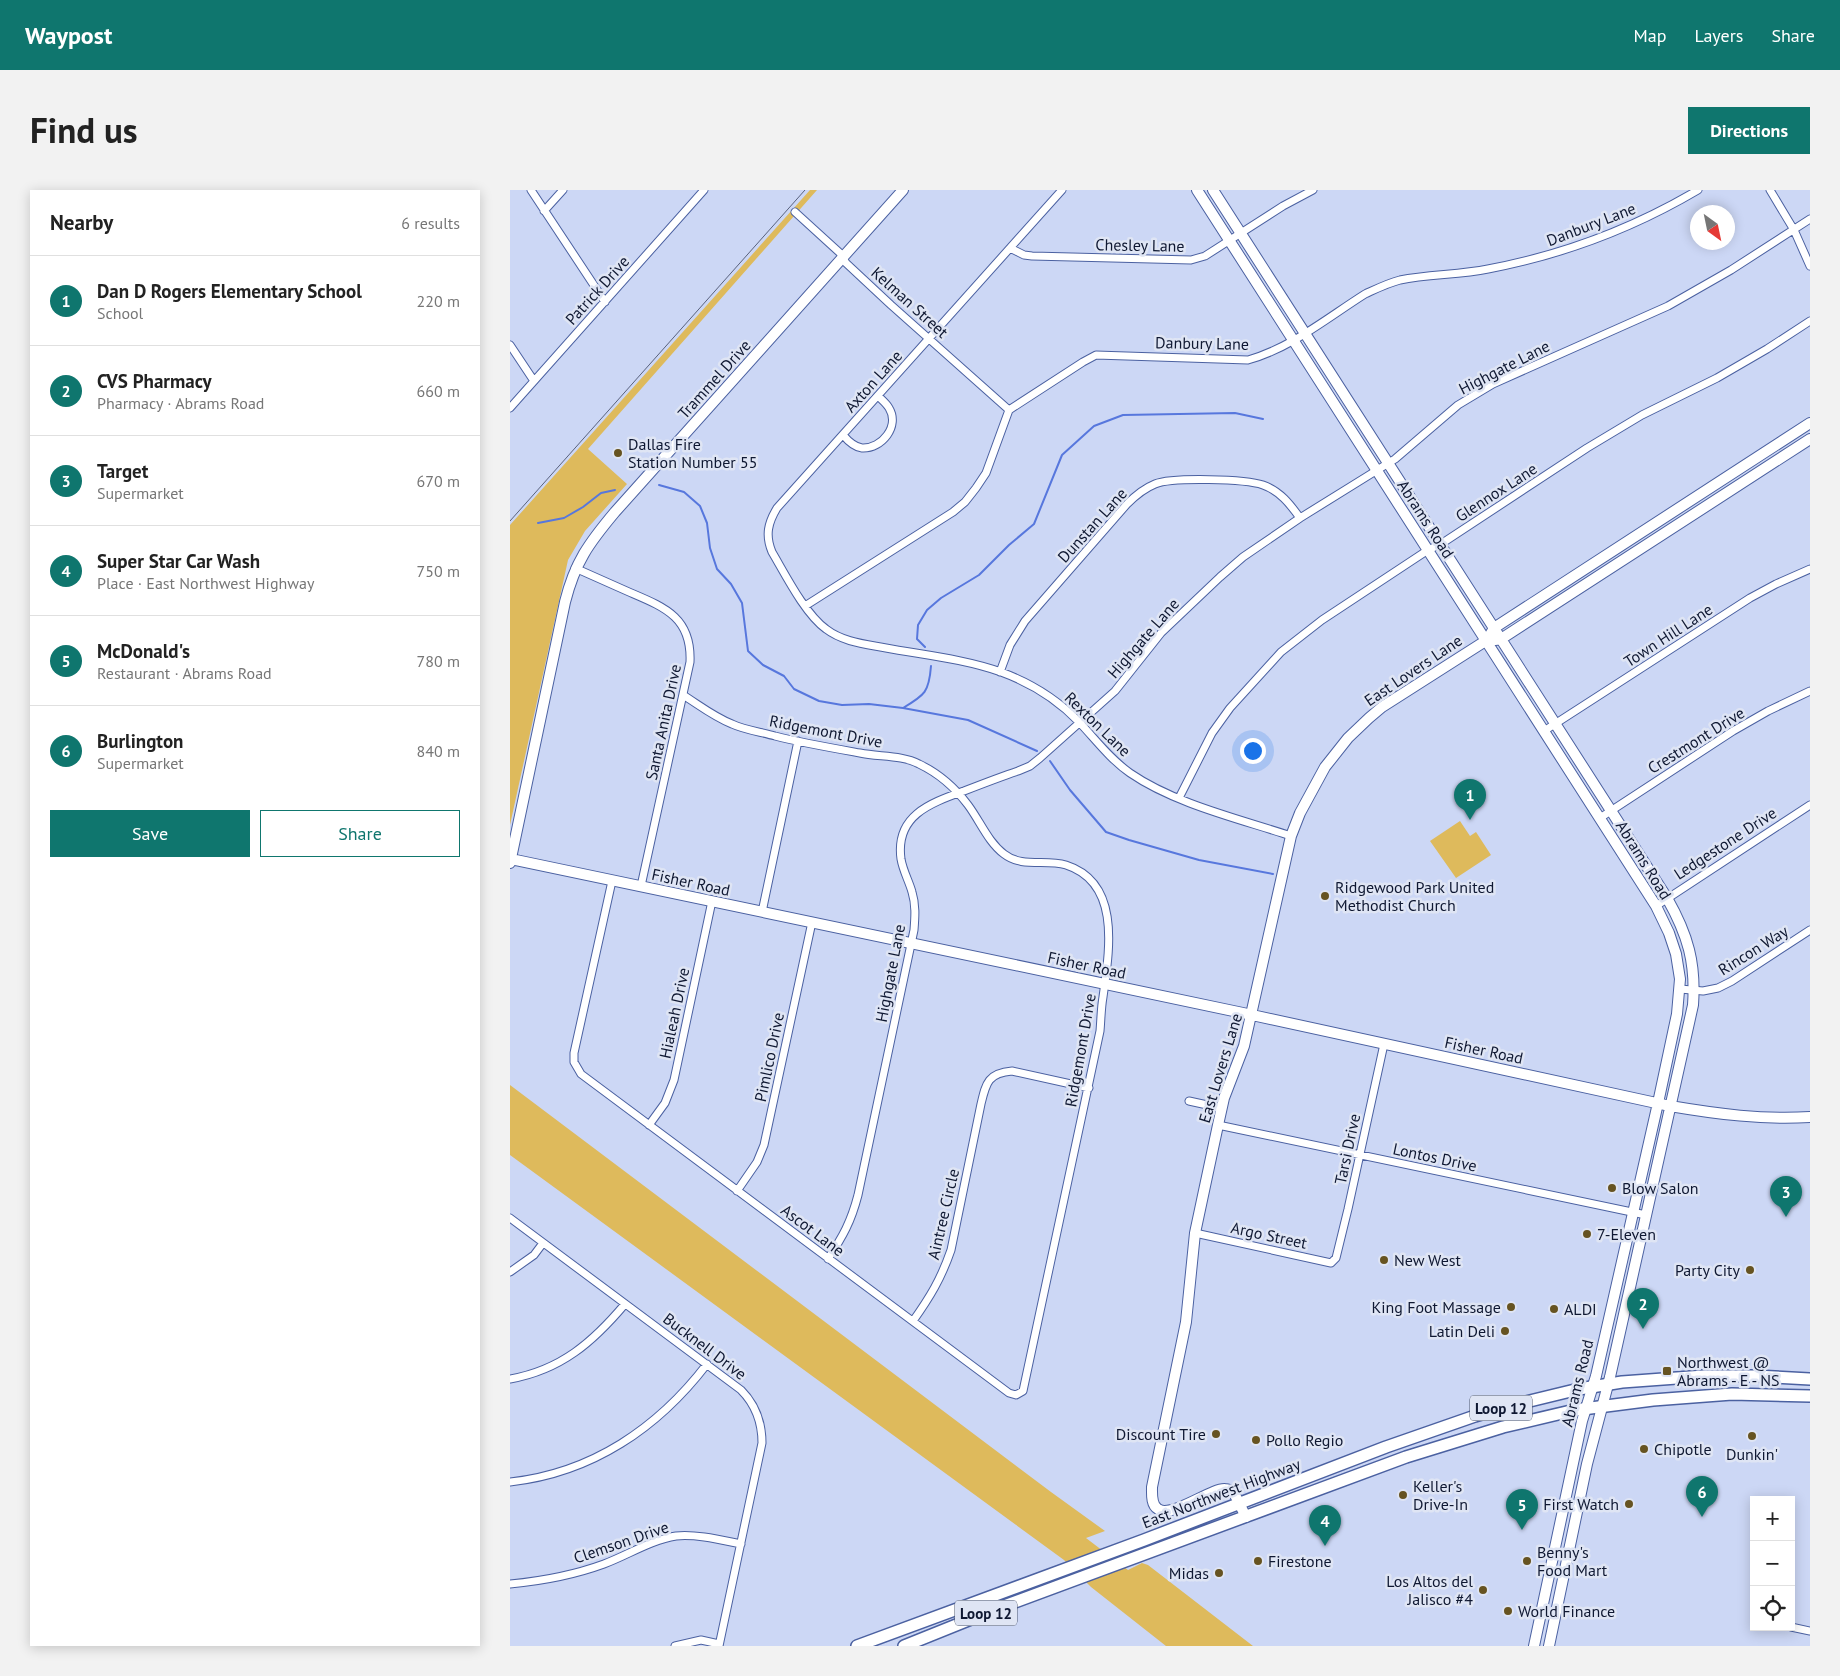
<!DOCTYPE html>
<meta charset="utf-8">
<style>
:root{--surface:#fff;--page:#f2f2f2;--text:#222;--muted:#767676;--line:#e0e0e0;--accent:#0f766e}
body{margin:0;font-family:"PT Sans",sans-serif;background:var(--page);color:var(--text)}
.controls{position:absolute;right:15px;bottom:15px;display:grid;overflow:hidden;border-radius:0px;box-shadow:0 2px 12px #0003}
.controls button{width:45px;height:45px;display:grid;place-items:center;padding:0;border:0;border-bottom:1px solid var(--line);background:var(--surface);color:var(--text);font:25px sans-serif}
.compass{position:absolute;left:1180px;top:15px;width:45px;height:45px;border-radius:50%;background:var(--surface);box-shadow:0 2px 12px #0003;rotate:147deg}
.you{position:absolute;left:742px;top:560px;width:18px;height:18px;margin:-12px;border:4px solid #fff;border-radius:50%;background:#1a73e8;box-shadow:0 0 0 8px #1a73e833}
.badge{display:grid;place-items:center;width:32px;height:32px;border-radius:50%;background:var(--accent);color:#fff;font-size:16px;font-weight:700}
.pin{position:absolute;translate:-50% -41px;filter:drop-shadow(0 1px 2px #0008)}
.pin::after{content:'';position:absolute;top:26px;width:18px;height:15px;background:inherit;clip-path:polygon(0 0,100% 0,50% 100%)}
.list{margin:0;padding:0;list-style:none}
h2{display:flex;justify-content:space-between;align-items:center;height:65px;margin:0;padding:0 20px;font-size:21px}
h2 small{font-size:16px;font-weight:400;color:var(--muted)}
.list li{display:grid;grid-template-columns:32px 1fr auto;gap:15px;align-items:center;box-sizing:border-box;height:90px;padding:0 20px;border-top:1px solid var(--line)}
.list b{display:block;font-size:19px;white-space:nowrap}
.list p{margin:0;font-size:16px;white-space:nowrap;color:var(--muted)}
.list em{font-size:16px;font-style:normal;color:var(--muted)}
.actions{display:flex;gap:10px;padding:15px 20px}
.actions a{flex:1;padding:11px 0;border:1px solid var(--accent);border-radius:0px;text-align:center;font-size:18px;color:var(--accent)}
.actions .main{background:var(--accent);color:#fff}
.icon{flex:none;width:28px;height:28px;fill:none;stroke:currentColor;stroke-width:2;stroke-linecap:round;stroke-linejoin:round}
.map{position:relative;flex:none;width:1300px;height:1456px;overflow:hidden;border-radius:0px}
header{display:flex;align-items:center;gap:30px;box-sizing:border-box;height:70px;padding:0 25px;background:var(--accent);color:#fff}
header strong{font-size:24px}
nav{display:flex;gap:28px;margin-inline-start:auto;font-size:18px}
.intro{display:flex;align-items:center;justify-content:space-between;box-sizing:border-box;height:120px;padding:0 30px}
h1{margin:0;font-size:35px}
.button{padding:12px 22px;border-radius:0px;background:var(--accent);color:#fff;font-size:18px;font-weight:700}
main{display:flex;gap:30px;padding:0 30px}
aside{flex:1;background:var(--surface);border-radius:0px;box-shadow:0 2px 12px #0003}
.map>svg:first-child{display:block}
</style>
<header>
<strong>Waypost</strong>
<nav><a>Map</a><a>Layers</a><a>Share</a></nav>
</header>
<div class="intro"><h1>Find us</h1><a class="button">Directions</a></div>
<main>
<aside>
<h2>Nearby<small>6 results</small></h2>
<ul class="list">
<li><span class="badge">1</span><div><b>Dan D Rogers Elementary School</b><p>School</p></div><em>220 m</em></li>
<li><span class="badge">2</span><div><b>CVS Pharmacy</b><p>Pharmacy · Abrams Road</p></div><em>660 m</em></li>
<li><span class="badge">3</span><div><b>Target</b><p>Supermarket</p></div><em>670 m</em></li>
<li><span class="badge">4</span><div><b>Super Star Car Wash</b><p>Place · East Northwest Highway</p></div><em>750 m</em></li>
<li><span class="badge">5</span><div><b>McDonald's</b><p>Restaurant · Abrams Road</p></div><em>780 m</em></li>
<li><span class="badge">6</span><div><b>Burlington</b><p>Supermarket</p></div><em>840 m</em></li>
</ul>
<div class="actions"><a class="main">Save</a><a>Share</a></div>
</aside>
<div class="map">
<svg width="1300" height="1456" viewBox="0 0 1300 1456">
<rect width="100%" height="100%" fill="#ccd7f5"/>
<!-- green -->
<path fill="#deba5c" d="M300 0H307L78 259 117 294 75 341 58 370 0 635V335Z
M950 631 960 646 966 642 981 665 946 688 920 651Z
M0 895 541 1302 595 1341 576 1348 618 1380 632 1373 638 1375 743 1456H656L581 1397 554 1370 0 965Z"/>
<g fill="none" stroke-linecap="round" stroke-linejoin="round">
<!-- stream -->
<path stroke="#5777dd" stroke-width="2" d="M149 295 174 302 190 316 197 333 200 358 207 379 221 394 232 413 238 461 253 475 274 486 284 499 309 511 332 515 359 514 393 518 458 530 527 561
M28 333 54 328 73 317 91 303 105 300
M415 457 407 449 408 435 417 420 431 408 469 385 499 355 524 334 552 265 584 236 613 225 725 223 753 229
M393 518C415 505 419 502 421 476
M540 571 560 600 596 642 619 650 689 670 763 684"/>
<defs>
<path id="street" d="M21 0 95 112
M552 0 267 318C258 333 255 345 262 362 275 384 295 424 316 439 333 452 355 454 376 458 414 465 454 469 491 482 521 493 547 509 569 532 586 550 600 569 620 583 665 614 730 629 781 646
M1260 0 1284 40 1300 76
M34 21 53 0
M285 22 330 63 336 73 381 115 499 220
M500 58 514 65 522 66 681 70 695 66 773 16 803 0
M0 155 24 191
M0 218 194 0
M333 245C338 251 344 257 352 258 372 259 390 236 379 218 376 213 372 210 368 206
M65 378C83 386 101 394 119 402 154 417 182 427 180 472L131 696
M295 416 443 322 455 312 466 298 476 283 499 220 573 172 586 165 738 170C781 158 817 128 855 104 866 99 878 93 890 90 919 84 949 85 978 79 1052 65 1122 39 1188 0
M490 482 500 455 515 431 617 314C625 306 635 298 645 294 662 287 736 289 753 295 770 301 780 314 790 328
M1034 541 1240 408 1266 394 1300 379
M669 608 702 543 720 518 771 462 812 430 918 360 931 354 1077 258 1132 225 1207 188 1257 159 1300 131
M1090 628 1223 541 1258 521 1300 501
M102 691 64 863V872L71 884 499 1203 506 1205 513 1201 590 841C591 830 591 818 593 807 599 762 612 693 556 675 535 669 512 678 494 664 478 652 470 631 458 615 446 599 428 583 409 574 392 565 369 567 350 563 322 558 293 553 265 546 251 542 235 540 222 534 204 527 189 515 173 505
M1146 716 1300 615
M252 722 288 551
M1170 799 1193 801 1208 798 1222 791 1300 740
M679 911 711 918
M139 935 155 913 164 890 202 711
M708 935 1136 1025
M227 1001 247 972 254 955 302 732
M0 1028 231 1200C246 1215 252 1232 252 1253L209 1456
M685 1043 821 1073 826 1068 838 1019 874 854
M318 1069C333 1046 341 1032 348 1005L404 740C405 727 406 715 402 702 399 691 393 681 391 669 385 625 421 613 454 601 472 594 490 587 508 581L520 576 530 568 605 501 651 443 710 387 733 367 790 328 885 269 948 215 983 194 1158 116 1221 80 1300 29
M0 1082 24 1065 33 1053
M403 1131C420 1107 431 1089 441 1060L471 914C476 893 478 883 502 881L579 898
M0 1189C51 1180 83 1152 115 1114
M0 1292C82 1283 148 1238 197 1174
M0 1394C32 1391 64 1385 94 1374 118 1365 141 1350 166 1346 187 1344 211 1350 231 1354
M1281 1437 1300 1441
M165 1456 191 1450 209 1454"/>
<path id="secondary" d="M687 0 1146 716 1159 743 1166 764 1170 789 1167 824 1148 913 1086 1186 1072 1231 1024 1456
M703 0 1157 708C1178 745 1186 773 1183 815L1100 1187 1077 1274 1039 1456
M985 450 991 449 1300 249
M1 669 733 823 1160 916C1207 924 1253 930 1300 927
M0 673 55 412C65 372 79 353 105 322L393 0
M736 1327 723 1301C720 1300 718 1299 715 1299 701 1298 661 1329 648 1319 641 1315 642 1304 642 1297L676 1132 685 1043 708 935 714 908 734 856 781 646 790 623 815 577 838 548 859 528 872 517 977 450 984 438 1300 233"/>
<path id="primary" d="M347 1456 634 1350 876 1257 965 1226 1003 1215 1069 1199 1112 1192 1194 1186H1246L1300 1189
M394 1456 486 1419 896 1267 993 1237 1065 1220 1143 1210 1222 1204 1300 1206"/>
</defs>
<!-- street casing -->
<use href="#street" stroke="#4b61a1" stroke-width="9"/>
<!-- secondary casing -->
<use href="#secondary" stroke="#4b61a1" stroke-width="12"/>
<!-- primary casing -->
<use href="#primary" stroke="#4b61a1" stroke-width="14"/>
<!-- street -->
<use href="#street" stroke="#fff" stroke-width="7"/>
<!-- secondary -->
<use href="#secondary" stroke="#fff" stroke-width="10"/>
<!-- primary -->
<use href="#primary" stroke="#fff" stroke-width="11"/>
<!-- tram -->
<path stroke="#59627e" stroke-width="1" d="M0 331 295 0"/>
</g>
<!-- markers -->
<g fill="#665321" stroke="#dfe5f4" stroke-width="2">
<circle cx="108" cy="263" r="5"/>
<circle cx="815" cy="706" r="5"/>
<circle cx="1102" cy="998" r="5"/>
<circle cx="1077" cy="1044" r="5"/>
<circle cx="874" cy="1070" r="5"/>
<circle cx="1240" cy="1080" r="5"/>
<circle cx="1001" cy="1117" r="5"/>
<circle cx="1044" cy="1119" r="5"/>
<circle cx="995" cy="1141" r="5"/>
<rect x="1152" y="1176" width="10" height="10" rx="2.5"/>
<circle cx="706" cy="1244" r="5"/>
<circle cx="1242" cy="1246" r="5"/>
<circle cx="746" cy="1250" r="5"/>
<circle cx="1134" cy="1259" r="5"/>
<circle cx="893" cy="1305" r="5"/>
<circle cx="1119" cy="1314" r="5"/>
<circle cx="748" cy="1371" r="5"/>
<circle cx="1017" cy="1371" r="5"/>
<circle cx="709" cy="1383" r="5"/>
<circle cx="973" cy="1400" r="5"/>
<circle cx="998" cy="1421" r="5"/>
</g>
<g text-anchor="middle" dominant-baseline="central" stroke-width="5" stroke-linejoin="round" paint-order="stroke">
<!-- shield labels -->
<g fill="#dfe5f4" stroke="#4d566c" stroke-width="1">
<rect x="960" y="1205.5" width="62" height="25" rx="4"/>
<rect x="445" y="1410.5" width="62" height="25" rx="4"/>
</g>
<g font-size="15" font-weight="bold" fill="#0f1832">
<text x="991" y="1218">Loop 12</text>
<text x="476" y="1423">Loop 12</text>
</g>
<!-- street labels -->
<g font-size="16" fill="#0f1832" stroke="#dfe5f4">
<text transform="translate(1081 34) rotate(-21)">Danbury Lane</text>
<text transform="translate(630 55) rotate(1)">Chesley Lane</text>
<text transform="translate(87 100) rotate(-48)">Patrick Drive</text>
<text transform="translate(400 112) rotate(42)">Kelman Street</text>
<text transform="translate(692 153) rotate(1)">Danbury Lane</text>
<text transform="translate(994 177) rotate(-27)">Highgate Lane</text>
<text transform="translate(204 189) rotate(-48)">Trammel Drive</text>
<text transform="translate(363 191) rotate(-48)">Axton Lane</text>
<text transform="translate(986 302) rotate(-33)">Glennox Lane</text>
<text transform="translate(916 329) rotate(57)">Abrams Road</text>
<text transform="translate(582 335) rotate(-48)">Dunstan Lane</text>
<text transform="translate(1158 445) rotate(-33)">Town Hill Lane</text>
<text transform="translate(633 448) rotate(-49)">Highgate Lane</text>
<text transform="translate(903 480) rotate(-34)">East Lovers Lane</text>
<text transform="translate(153 532) rotate(-78)">Santa Anita Drive</text>
<text transform="translate(588 534) rotate(44)">Rexton Lane</text>
<text transform="translate(316 541) rotate(11)">Ridgemont Drive</text>
<text transform="translate(1186 550) rotate(-32)">Crestmont Drive</text>
<text transform="translate(1215 653) rotate(-33)">Ledgestone Drive</text>
<text transform="translate(1134 670) rotate(58)">Abrams Road</text>
<text transform="translate(181 692) rotate(12)">Fisher Road</text>
<text transform="translate(1243 760) rotate(-32)">Rincon Way</text>
<text transform="translate(577 775) rotate(12)">Fisher Road</text>
<text transform="translate(380 783) rotate(-79)">Highgate Lane</text>
<text transform="translate(164 823) rotate(-78)">Hialeah Drive</text>
<text transform="translate(570 860) rotate(-80)">Ridgemont Drive</text>
<text transform="translate(974 860) rotate(12)">Fisher Road</text>
<text transform="translate(259 867) rotate(-78)">Pimlico Drive</text>
<text transform="translate(710 878) rotate(-73)">East Lovers Lane</text>
<text transform="translate(837 959) rotate(-78)">Tarsi Drive</text>
<text transform="translate(925 967) rotate(12)">Lontos Drive</text>
<text transform="translate(433 1024) rotate(-77)">Aintree Circle</text>
<text transform="translate(303 1040) rotate(37)">Ascot Lane</text>
<text transform="translate(759 1045) rotate(12)">Argo Street</text>
<text transform="translate(195 1156) rotate(37)">Bucknell Drive</text>
<text transform="translate(1067 1193) rotate(-76)">Abrams Road</text>
<text transform="translate(711 1303) rotate(-21)">East Northwest Highway</text>
<text transform="translate(111 1352) rotate(-19)">Clemson Drive</text>
</g>
<!-- poi labels -->
<g font-size="16" fill="#0f1832" stroke="#dfe5f4" text-anchor="start">
<text x="118" y="254">Dallas Fire<tspan x="118" dy="18">Station Number 55</tspan></text>
<text x="825" y="697">Ridgewood Park United<tspan x="825" dy="18">Methodist Church</tspan></text>
<text x="1112" y="998">Blow Salon</text>
<text x="1087" y="1044">7-Eleven</text>
<text x="884" y="1070">New West</text>
<text x="1230" y="1080" text-anchor="end">Party City</text>
<text x="991" y="1117" text-anchor="end">King Foot Massage</text>
<text x="1054" y="1119">ALDI</text>
<text x="985" y="1141" text-anchor="end">Latin Deli</text>
<text x="1167" y="1172">Northwest @<tspan x="1167" dy="18">Abrams - E - NS</tspan></text>
<text x="696" y="1244" text-anchor="end">Discount Tire</text>
<text x="756" y="1250">Pollo Regio</text>
<text x="1144" y="1259">Chipotle</text>
<text x="1242" y="1264" text-anchor="middle">Dunkin'</text>
<text x="903" y="1296">Keller's<tspan x="903" dy="18">Drive-In</tspan></text>
<text x="1109" y="1314" text-anchor="end">First Watch</text>
<text x="1027" y="1362">Benny's<tspan x="1027" dy="18">Food Mart</tspan></text>
<text x="758" y="1371">Firestone</text>
<text x="699" y="1383" text-anchor="end">Midas</text>
<text x="963" y="1391" text-anchor="end">Los Altos del<tspan x="963" dy="18">Jalisco #4</tspan></text>
<text x="1008" y="1421">World Finance</text>
</g>
</g>
</svg>
<div class="controls">
<button>+</button>
<button>−</button>
<button><svg class="icon" aria-label="locate" viewBox="0 0 24 24"><circle cx="12" cy="12" r="6"/><path d="M12 2v4M12 18v4M2 12h4M18 12h4"/></svg></button>
</div>
<svg class="compass" viewBox="-18 -18 36 36"><path d="M0-13l5 13h-10z" fill="#e53935"/><path d="M0 13l5-13h-10z" fill="#767676"/></svg>
<div class="you"></div>
<div class="pin badge" style="left:960px;top:630px">1</div>
<div class="pin badge" style="left:1133px;top:1139px">2</div>
<div class="pin badge" style="left:1276px;top:1027px">3</div>
<div class="pin badge" style="left:815px;top:1356px">4</div>
<div class="pin badge" style="left:1012px;top:1340px">5</div>
<div class="pin badge" style="left:1192px;top:1327px">6</div>
</div>
</main>
